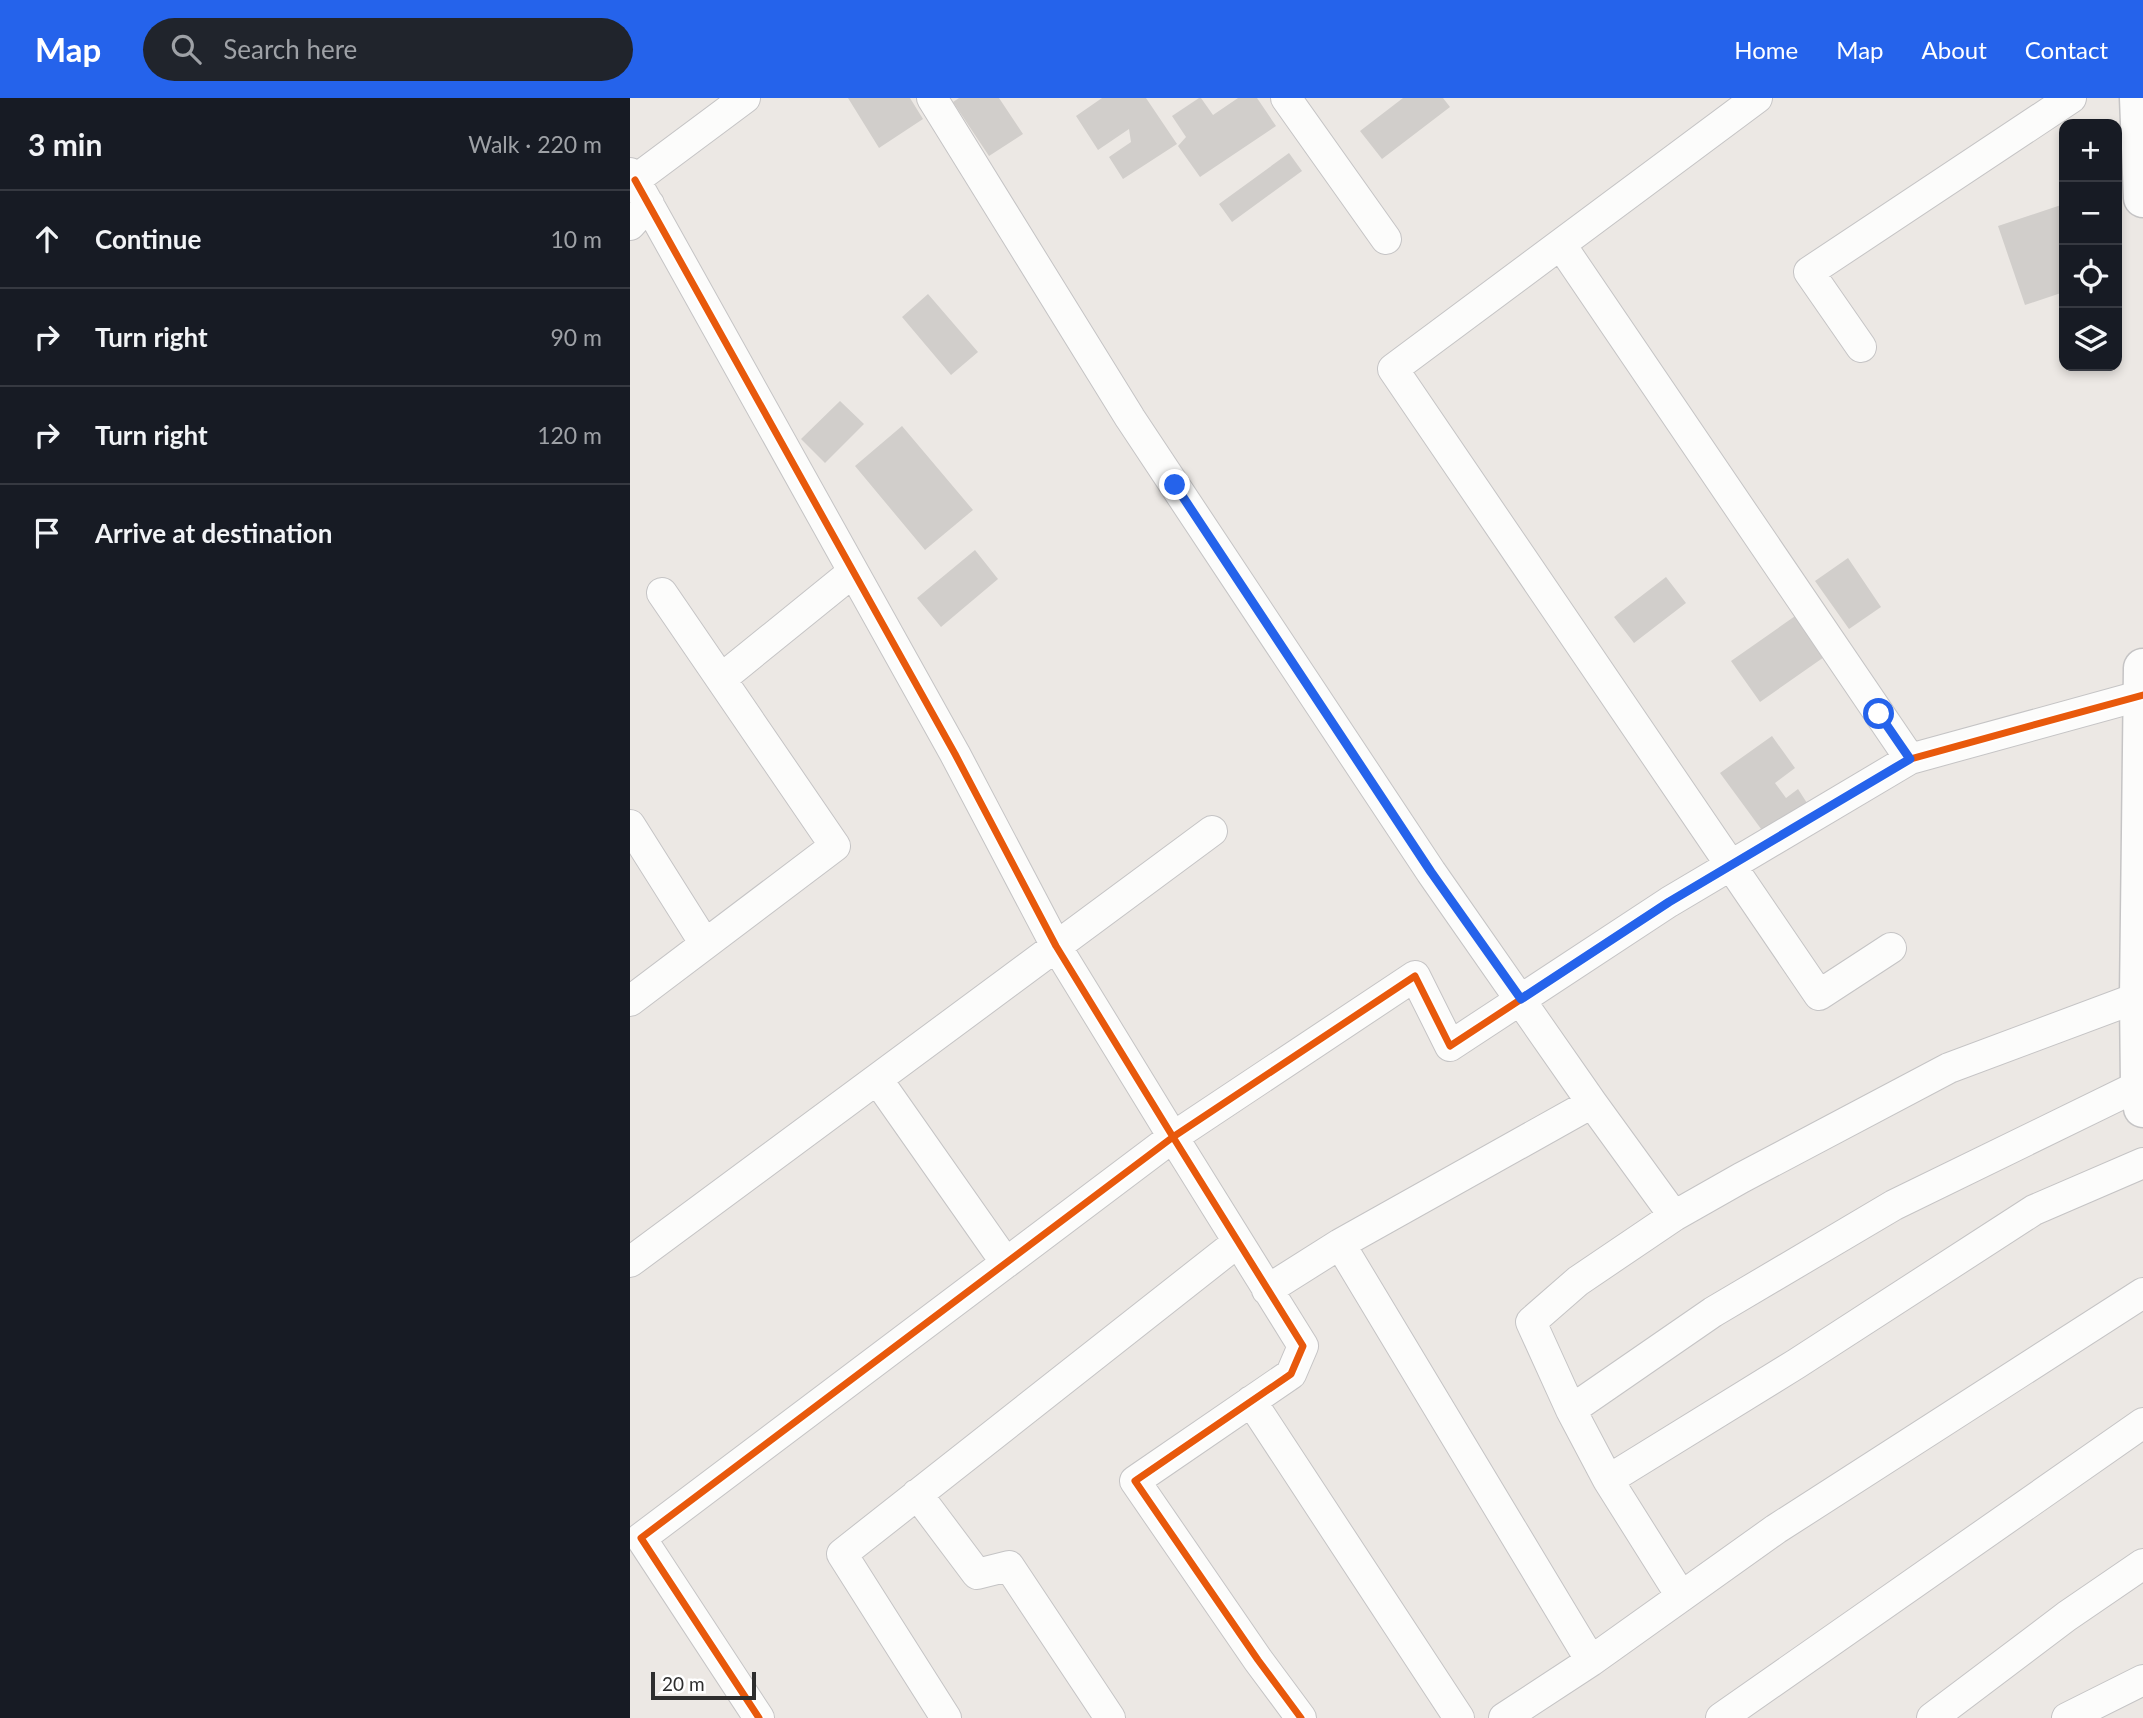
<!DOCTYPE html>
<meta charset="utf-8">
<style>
:root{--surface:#171b24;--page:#20242c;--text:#f1f3f6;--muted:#9ea1a6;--line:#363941;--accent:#2563eb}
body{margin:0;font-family:Lato,sans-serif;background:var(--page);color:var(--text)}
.controls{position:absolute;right:21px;top:21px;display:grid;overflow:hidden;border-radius:14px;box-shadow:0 4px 10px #0003}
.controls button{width:63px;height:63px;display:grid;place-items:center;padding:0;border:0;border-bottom:2px solid var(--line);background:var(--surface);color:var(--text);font:35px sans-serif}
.scale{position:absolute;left:21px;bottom:18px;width:105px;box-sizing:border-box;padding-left:7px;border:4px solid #2e2e2e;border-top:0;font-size:19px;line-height:24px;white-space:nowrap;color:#2e2e2e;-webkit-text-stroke:5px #fff;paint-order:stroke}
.stop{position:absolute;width:21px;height:21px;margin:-16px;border:5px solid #2563eb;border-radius:50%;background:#fff}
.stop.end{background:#2563eb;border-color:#fff;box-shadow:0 2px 7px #0008}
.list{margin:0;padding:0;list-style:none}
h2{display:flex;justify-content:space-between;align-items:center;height:91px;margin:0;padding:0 28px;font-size:30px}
h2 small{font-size:23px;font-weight:400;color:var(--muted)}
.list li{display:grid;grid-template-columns:46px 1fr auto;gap:21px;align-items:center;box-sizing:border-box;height:98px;padding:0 28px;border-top:2px solid var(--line)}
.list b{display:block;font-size:26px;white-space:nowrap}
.list em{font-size:23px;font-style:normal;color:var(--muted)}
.icon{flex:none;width:38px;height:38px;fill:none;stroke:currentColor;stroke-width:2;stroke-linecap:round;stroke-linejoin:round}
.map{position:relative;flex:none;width:1513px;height:1620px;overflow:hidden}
header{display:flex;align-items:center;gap:42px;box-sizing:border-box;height:98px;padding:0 35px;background:var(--accent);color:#fff}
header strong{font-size:33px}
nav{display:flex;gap:38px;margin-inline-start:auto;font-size:24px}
.search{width:490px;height:63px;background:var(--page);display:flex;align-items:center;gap:18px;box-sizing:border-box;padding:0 24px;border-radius:38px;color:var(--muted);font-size:26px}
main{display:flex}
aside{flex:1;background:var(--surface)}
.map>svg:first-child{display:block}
</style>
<header>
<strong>Map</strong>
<div class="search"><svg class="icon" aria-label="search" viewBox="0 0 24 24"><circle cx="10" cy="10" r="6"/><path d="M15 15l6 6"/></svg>Search here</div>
<nav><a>Home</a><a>Map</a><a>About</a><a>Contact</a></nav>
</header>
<main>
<aside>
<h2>3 min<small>Walk · 220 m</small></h2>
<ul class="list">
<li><svg class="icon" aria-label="ahead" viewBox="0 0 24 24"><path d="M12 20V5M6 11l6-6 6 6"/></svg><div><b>Continue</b></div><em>10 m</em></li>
<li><svg class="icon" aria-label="right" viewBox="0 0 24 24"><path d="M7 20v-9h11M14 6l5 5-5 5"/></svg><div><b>Turn right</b></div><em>90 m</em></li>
<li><svg class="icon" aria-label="right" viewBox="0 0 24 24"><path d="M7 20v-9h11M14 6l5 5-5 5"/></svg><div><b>Turn right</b></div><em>120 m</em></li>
<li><svg class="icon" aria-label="arrive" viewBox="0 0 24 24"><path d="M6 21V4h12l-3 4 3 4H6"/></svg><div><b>Arrive at destination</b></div></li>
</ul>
</aside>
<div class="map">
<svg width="1513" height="1620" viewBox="0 0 1513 1620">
<rect width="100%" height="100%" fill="#ece8e4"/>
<!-- building -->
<path fill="#d1cecb" d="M218 0H280L293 21 249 50Z
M329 0H369L393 36 359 58 323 4Z
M472 0H516L547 46 493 81 479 59 501 44 499 31 468 52 446 18Z
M569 0H571L583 17 608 0H627L646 28 570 79 548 48 556 39 542 18Z
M773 0H813L820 9 752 61 730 33Z
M659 55 672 73 602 124 589 106Z
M1434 106V194L1395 207 1368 128Z
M298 196 348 254 321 277 272 219Z
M210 303 234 326 195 365 171 341Z
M272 328 343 412 295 452 225 368Z
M345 452 368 481 311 529 287 500Z
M1218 460 1251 509 1219 531 1185 483Z
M1036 479 1056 505 1004 545 984 519Z
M1168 516 1197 557 1130 604 1101 563Z
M1142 638 1165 670 1145 685 1156 700 1168 691 1177 705 1134 735 1090 675Z"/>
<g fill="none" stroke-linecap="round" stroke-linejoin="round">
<defs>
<path id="street" d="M302 0 500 320 801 774 962 1005 1044 1118
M656 0 756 141
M1127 0 763 271 1189 897 1261 850
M0 75 5 82 115 0
M5 82 325 656 426 848 543 1039 785 878 820 948 1039 804 1280 661 1513 597
M0 127 19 106
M931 147 1280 661
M1231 249 1179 174 1441 0
M91 581 223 474
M0 727 75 846
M0 903 205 748 32 495
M247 981 376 1165
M710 1146 961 1563
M0 1164 582 733
M637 1192 710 1146 962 1005
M621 1303 829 1620
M941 1312 1083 1214 1264 1107 1510 987
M978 1382 941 1312 901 1224 948 1183 1044 1118 1111 1080 1319 970 1509 899
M287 1396 347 1476 379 1468 480 1620
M1051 1498 978 1382 1166 1266 1404 1112 1513 1065
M129 1620 11 1440 543 1039 673 1248 661 1276 505 1383 628 1562 671 1620
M316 1620 212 1456 608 1144
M874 1620 961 1563 1146 1431 1513 1195
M1091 1620 1513 1325
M1302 1620 1437 1518 1513 1466
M1437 1620 1513 1582"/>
<path id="secondary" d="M1509 0 1513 100
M1513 570 1509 899 1510 987 1513 1010"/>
</defs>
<!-- street casing -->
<use href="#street" stroke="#c5c4c5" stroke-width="32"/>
<!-- secondary casing -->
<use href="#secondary" stroke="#c5c4c5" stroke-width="41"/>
<!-- street -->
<use href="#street" stroke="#fcfcfb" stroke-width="30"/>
<!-- secondary -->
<use href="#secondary" stroke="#fcfcfb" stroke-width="38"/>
<defs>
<path id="cycleway" d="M5 82 325 656 426 848 543 1039 785 878 820 948 1039 804 1280 661 1513 597
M129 1620 11 1440 543 1039 673 1248 661 1276 505 1383 628 1562 671 1620"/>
</defs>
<!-- cycleway casing -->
<use href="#cycleway" stroke="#fff" stroke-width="11"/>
<!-- cycleway -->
<use href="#cycleway" stroke="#e8590c" stroke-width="7"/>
</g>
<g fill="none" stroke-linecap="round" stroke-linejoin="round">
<!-- route -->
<path stroke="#2563eb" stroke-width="9" d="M545 387 801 774 891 901 1039 804 1280 661 1249 616"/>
</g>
</svg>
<div class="controls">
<button>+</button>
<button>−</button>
<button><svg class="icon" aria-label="locate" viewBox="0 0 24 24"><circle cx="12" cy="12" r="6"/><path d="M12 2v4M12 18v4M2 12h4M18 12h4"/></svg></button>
<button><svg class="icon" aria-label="layers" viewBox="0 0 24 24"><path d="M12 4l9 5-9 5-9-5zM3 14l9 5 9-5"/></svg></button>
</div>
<div class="scale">20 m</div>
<div class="stop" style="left:1249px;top:616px"></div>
<div class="stop end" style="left:545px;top:387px"></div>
</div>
</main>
